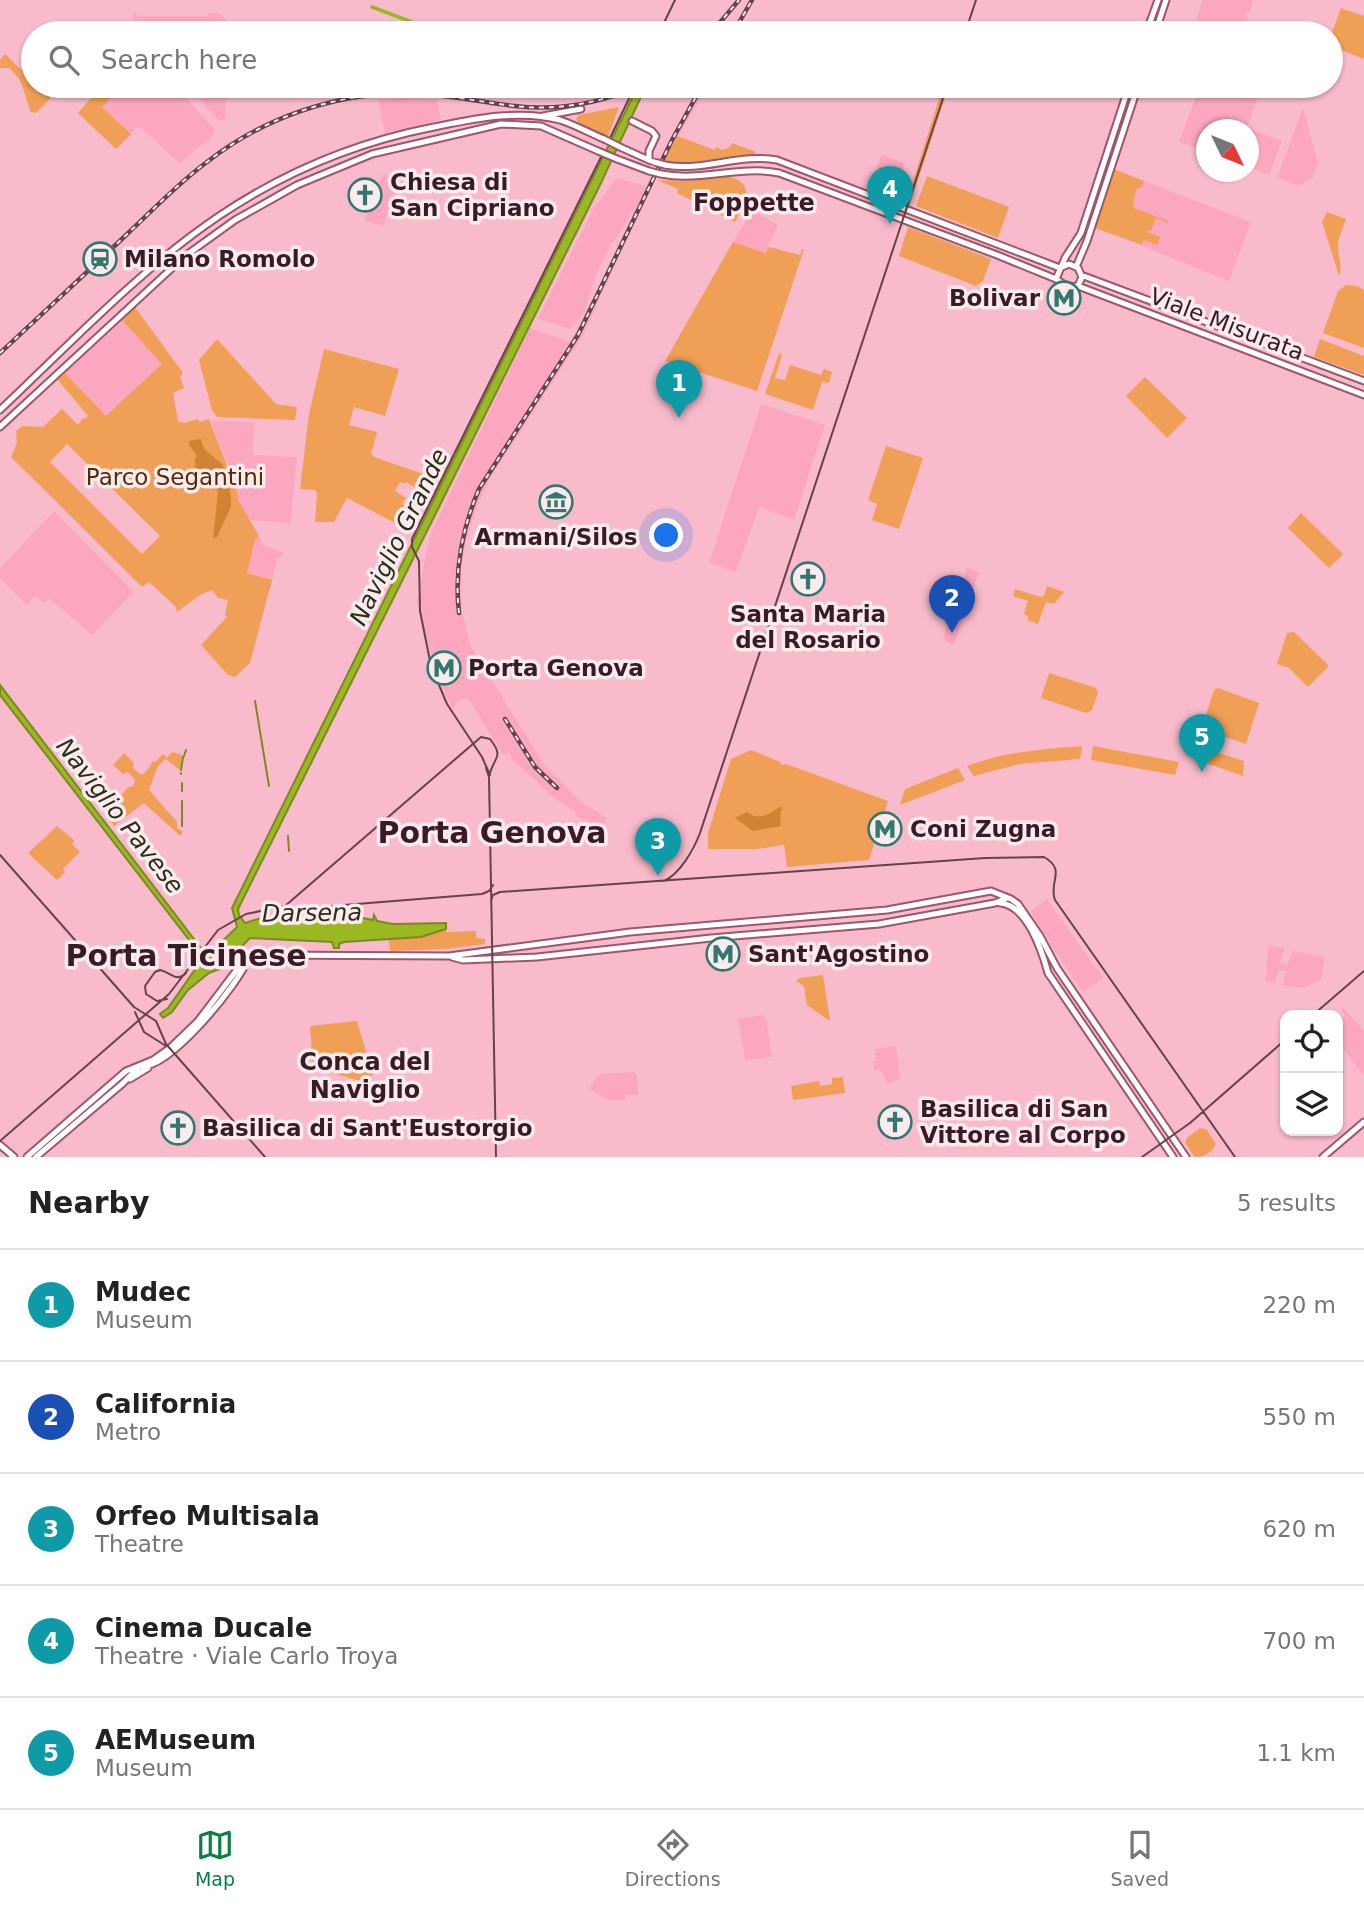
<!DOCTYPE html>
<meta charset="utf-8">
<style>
:root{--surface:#fff;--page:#f2f2f2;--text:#222;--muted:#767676;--line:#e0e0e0;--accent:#0b8043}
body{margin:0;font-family:"DejaVu Sans",sans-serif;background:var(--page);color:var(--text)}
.controls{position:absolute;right:21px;bottom:21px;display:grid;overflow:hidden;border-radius:14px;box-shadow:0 2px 5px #0004}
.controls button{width:63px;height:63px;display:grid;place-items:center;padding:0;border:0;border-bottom:2px solid var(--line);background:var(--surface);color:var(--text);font:35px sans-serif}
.compass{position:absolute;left:1196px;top:119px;width:63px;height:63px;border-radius:50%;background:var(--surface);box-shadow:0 2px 5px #0004;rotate:133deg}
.you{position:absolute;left:667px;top:536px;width:24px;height:24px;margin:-18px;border:5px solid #fff;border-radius:50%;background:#1a73e8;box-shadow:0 0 0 10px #1a73e833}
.badge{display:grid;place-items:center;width:46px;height:46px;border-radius:50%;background:var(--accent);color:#fff;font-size:23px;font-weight:700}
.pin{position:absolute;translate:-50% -58px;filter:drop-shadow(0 2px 4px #0008)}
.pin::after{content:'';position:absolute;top:37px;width:24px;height:21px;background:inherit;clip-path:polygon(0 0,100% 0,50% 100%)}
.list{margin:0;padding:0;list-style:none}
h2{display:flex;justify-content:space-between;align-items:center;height:91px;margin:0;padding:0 28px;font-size:30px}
h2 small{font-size:23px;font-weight:400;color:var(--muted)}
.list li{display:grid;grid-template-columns:46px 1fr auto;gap:21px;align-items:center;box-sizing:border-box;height:112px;padding:0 28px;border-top:2px solid var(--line)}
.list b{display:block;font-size:26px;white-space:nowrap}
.list p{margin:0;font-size:23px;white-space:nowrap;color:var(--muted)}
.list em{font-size:23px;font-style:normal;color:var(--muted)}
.icon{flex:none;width:38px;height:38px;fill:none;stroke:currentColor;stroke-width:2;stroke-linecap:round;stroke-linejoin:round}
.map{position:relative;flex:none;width:1364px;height:1157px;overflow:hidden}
.search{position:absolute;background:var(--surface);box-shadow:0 2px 5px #0004;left:21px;right:21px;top:21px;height:77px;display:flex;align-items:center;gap:18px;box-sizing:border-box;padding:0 24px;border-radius:38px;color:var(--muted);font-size:26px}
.sheet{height:651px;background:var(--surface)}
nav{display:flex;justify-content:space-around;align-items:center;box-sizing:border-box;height:98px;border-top:2px solid var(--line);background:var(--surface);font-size:19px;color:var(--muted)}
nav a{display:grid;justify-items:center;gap:4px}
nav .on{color:var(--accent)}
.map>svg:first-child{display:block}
</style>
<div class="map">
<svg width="1364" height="1157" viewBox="0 0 1364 1157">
<rect width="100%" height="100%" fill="#f9bbcc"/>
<!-- built -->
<path fill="#fba7bf" d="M1203 0H1253L1250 13 1247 12 1245 16 1248 18 1242 33H1230L1196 20Z
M135 12 138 16H208V13H219L228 22 227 33H141L133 24V15Z
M122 86H176L215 130 213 136 179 163 139 126 131 134 102 107Z
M188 86H226L225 120 219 121Z
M698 86H708L664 160 582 337 490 478 477 507 466 540 461 569 462 612 470 645 543 763 581 802 607 818 603 827 575 816 576 812 554 798 513 760 509 752 503 755 468 698 456 702 453 709 445 694 428 644 417 603 429 538 530 328 570 342 607 271 638 202 614 242H612L596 274 584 313 576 322 570 329 538 319 594 208 617 178 646 186Z
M1200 86H1241L1259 93 1247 128 1282 141 1269 175 1249 167 1248 130H1206V151L1179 142Z
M405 98 437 100 441 120 385 133 378 100Z
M1303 108 1318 163 1313 177 1299 186 1277 178Z
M881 155 905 163 896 192 872 183Z
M383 174 399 180 383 226 364 220Z
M1144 181 1251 222 1229 281 1142 246 1148 230 1156 218 1167 222 1134 208 1133 201 1137 189 1142 187Z
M752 210 778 225 765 253 733 242Z
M122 320 163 364 106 417 65 373 106 335H109Z
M761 404 825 425 794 520 759 507 736 572 709 563Z
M211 421 254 422 253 455 297 457 289 537V523L250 520 237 498 239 496 236 487Z
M54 511 134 592 92 635 49 598 44 603 35 596 27 605 0 578V568Z
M259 536 263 545 284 553 277 560 272 580 247 573 255 540Z
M967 568 979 572 954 645 943 640Z
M1047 899 1103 978 1083 992 1052 947 1031 911Z
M1268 945 1285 948 1280 963 1287 966 1293 951 1325 957 1321 980 1303 988 1282 985 1286 972 1279 970 1274 983 1266 982Z
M1343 1007 1364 1031V1076L1338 1043V1024L1343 1021 1342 1019 1345 1015 1340 1009Z
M763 1015V1018L766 1017 772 1057 745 1060 738 1019Z
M896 1046 900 1079 887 1084 881 1070H874L873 1061H876L875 1049Z
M634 1072 637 1075 638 1095H626L625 1100H608L589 1089 599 1074Z"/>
<!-- green -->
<path fill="#f09f56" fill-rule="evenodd" d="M1341 8 1364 16V59L1331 46V35Z
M5 54 33 81V86H38L51 98 36 113 31 112C23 93 25 82 9 68H0V60Z
M95 86H122L102 107 131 134 116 149 78 113 98 90Z
M943 86H949L910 205 906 203Z
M619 107 608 136 580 124 576 119 579 115Z
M677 136 715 150 716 147 723 150 730 147 732 143 756 152 754 155 684 163 664 160Z
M1114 169 1144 181 1142 187 1137 189 1133 201 1134 208 1168 221V223L1156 218 1151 231 1148 230 1147 232 1160 237 1157 245 1144 240 1142 245 1095 228Z
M727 176C757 183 746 203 735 222L677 193 678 189 657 180 681 181Z
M927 176 1009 207 998 238 916 206Z
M1327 212 1346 219C1343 228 1338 237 1338 247 1338 258 1343 266 1339 276L1322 222Z
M908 227 991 259 983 281 976 286 899 256Z
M733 242 765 253 769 247 800 255 802 249H804L757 391 665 361Z
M1346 285 1357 286 1364 290V348L1323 333 1338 291Z
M135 307 183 373 180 377 184 388 173 393 178 421 184 423 197 419 200 422 209 419 239 497 237 498 259 536 255 540 247 573 272 580 250 663 235 677 228 675 201 645 227 617 225 614 228 600 218 598 212 590 200 595 177 612 176 607 149 582 142 587 138 583 11 457 17 443 16 431 22 426 43 427 62 409 78 425 83 418 85 419 88 416 58 380 65 373 106 416 162 364 122 320ZM67 444 160 536 142 554 50 462Z
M217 339 276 404 297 407 295 420 217 417 212 410 199 360Z
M1320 339 1364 356V375L1314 357Z
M324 349 399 369 385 416 354 407 349 425 377 432 371 454 374 457 429 476 419 490 406 482 404 484 400 482 395 491 406 498 402 504 407 508 397 524 347 498 334 522H315L317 493 315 490 300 489 309 414Z
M779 353 782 355 775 378 785 380 790 365 821 375 824 369 832 372 829 383 822 382 813 410 765 394Z
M1145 377 1187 418 1167 438 1126 396Z
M886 446 923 458 899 529 872 520 877 504 868 500Z
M1301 513 1343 554 1329 568 1288 528Z
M1047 586 1064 592 1054 604 1046 602 1038 624 1028 620V616L1024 614 1028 601 1013 596 1015 589 1041 597 1044 596Z
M1294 632 1329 666 1308 687 1289 668 1277 664 1287 633Z
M1049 673 1096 688 1098 693 1092 710 1086 713 1041 698Z
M1218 688 1259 703 1246 744 1207 731 1203 724 1214 690Z
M1082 746 1080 759 1020 764 974 776 967 766C1004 752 1043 749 1082 746Z
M1093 746 1179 762 1175 775 1091 760Z
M1197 746 1244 761 1243 776 1192 758Z
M751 750 780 762 782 765 786 764 888 801 869 860 787 867 784 845 757 849H708V833L731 759Z
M172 752 182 755 180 770 166 759 158 766 149 790 177 822V828L182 831V835H179L144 803 114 826 107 815 110 817 116 813 113 805 127 788 133 786 135 780 128 772 123 774 113 765 124 753 134 763 133 768 141 775 146 772 153 761 155 762 163 754 167 758Z
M958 768 965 780 900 805 905 789Z
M57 826 75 841 72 844 80 852 63 869 65 872 57 880 28 853Z
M446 929V932L476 931V938L485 939V944L445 949 390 951 389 940 393 938 421 937Z
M823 975 830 1020H828L807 1005 804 986 796 981 800 978Z
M357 1021 373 1075 363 1082 313 1067 310 1026Z
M843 1077 845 1093 793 1100 791 1086 819 1081 820 1086 832 1084V1078Z
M1200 1128 1206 1129 1216 1144C1212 1152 1205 1157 1195 1157L1185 1143 1187 1138Z"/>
<!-- forest -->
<path fill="#d18234" d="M201 439 204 449 223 465 231 497V507L217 537 213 539 218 491 208 481H204L194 466 196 465 194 460 197 456 189 445V441Z
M782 806 780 817 781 826 753 831 735 818 747 812C759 822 770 813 782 806Z"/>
<!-- water -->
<path fill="#9ab822" stroke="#7d8923" stroke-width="2" d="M638 86H646L600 185 238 909 239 915 245 923 261 918 262 920 338 913 373 920 374 915 377 921 393 924 446 923V929L421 937 344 942 339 944V948H334L332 942 250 938 220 969 209 973 188 990 172 1012 163 1018 160 1014 168 1008 203 958 0 695V685L204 952 210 953 237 927 232 908Z"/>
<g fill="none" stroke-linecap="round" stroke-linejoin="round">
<!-- stream -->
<path stroke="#7d8923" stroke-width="2" d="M255 701 269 786
M184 756 186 750
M181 770 183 757
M181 774V773
M182 783V791
M182 826V801
M288 836 289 851"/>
<!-- canal -->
<path stroke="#9ab822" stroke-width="3.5" d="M372 7 441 33
M584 86H599
M621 86 627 87"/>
<!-- river -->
<path stroke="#9ab822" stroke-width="6" d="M592 87 603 94"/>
<defs>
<path id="major" d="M1146 33 1158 0
M1155 33 1166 0
M543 116 581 109
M632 121 652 131 656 136 649 151V160
M622 148 651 161
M617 159 649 171
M665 165C703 172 740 153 777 160L1060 268
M661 174C701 182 739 165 779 173L997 255 1056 279 1068 287 1078 286 1082 277 1078 268 1069 264 1060 268
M1076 267 1087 241 1138 86
M1081 275 1364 381
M1056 279 1065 258 1081 233 1129 86
M1078 286 1364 395
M0 410C70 344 139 270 219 216 283 173 357 142 434 127 474 119 519 109 560 120 575 125 590 133 604 139
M0 427 185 256 235 220 297 185 372 154 501 124 541 126 598 151
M1000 903C1027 905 1042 951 1048 973L1173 1157
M452 957 463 960 537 957 711 938 879 924 995 903 1007 898
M130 1079 148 1068
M121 1085 140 1066C168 1071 239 984 248 959
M0 1145 14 1157
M27 1157 126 1071 153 1060 170 1048 198 1021 242 963 255 955 449 956 630 932 887 910 991 891 1011 899 1018 904 1040 936 1057 968 1186 1157
M36 1157 122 1084
M1323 1157 1364 1122"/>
</defs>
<!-- major casing -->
<use href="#major" stroke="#9c576c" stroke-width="9"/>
<!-- major -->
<use href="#major" stroke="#fff" stroke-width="5"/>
<!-- tram -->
<path stroke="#67424d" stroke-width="2" d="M659 33 675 0
M965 33 976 0
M610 138 635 86
M486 768 489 777 496 1157
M490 775 482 757 447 704 431 666 420 611 419 561 412 547V539L601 157
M0 855 134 1007 156 1021 166 1044 265 1157
M664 881C680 874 694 849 700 833L947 86
M491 901 493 895 500 892 985 858 1044 857C1067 870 1048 882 1055 900L1235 1157
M281 910 482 894 489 891 493 885
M167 999 157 1001 146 994 145 986 155 972 160 970C171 972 176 983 186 973
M135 1012 144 1032 166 1046
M1313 1015 1364 971
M0 1141 169 994 218 930 246 914 285 906 481 737 490 739C504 757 495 756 490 773
M1142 1157 1190 1123 1285 1040"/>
<defs>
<path id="rail" d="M711 33 739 0
M733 33 752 0
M0 353C41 315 83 276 124 237 151 212 177 184 207 162 263 118 333 94 404 93 442 93 478 102 515 106 557 111 601 103 640 86
M459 613C454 570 462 529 479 489L578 335 672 140 702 86
M505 719 535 767 557 788"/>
</defs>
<!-- rail casing -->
<use href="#rail" stroke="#67424d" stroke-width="4.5"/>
<!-- rail -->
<use href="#rail" stroke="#fbebef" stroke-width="2" stroke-dasharray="5" stroke-linecap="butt"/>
<defs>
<path id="major-bridge" d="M604 139 622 148
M598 151 617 159
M654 162 665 165
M649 171 661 174"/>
</defs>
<!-- major-bridge casing -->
<use href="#major-bridge" stroke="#9c576c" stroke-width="9" stroke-linecap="butt"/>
<!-- major-bridge -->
<use href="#major-bridge" stroke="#fff" stroke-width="5"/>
</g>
<!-- icons -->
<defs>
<symbol id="church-ring" viewBox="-11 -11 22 22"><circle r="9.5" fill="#fbebef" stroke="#33786d" stroke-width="1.5"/><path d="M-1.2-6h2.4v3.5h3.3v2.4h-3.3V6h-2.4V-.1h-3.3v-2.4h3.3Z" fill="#33786d"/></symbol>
<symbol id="station-ring" viewBox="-11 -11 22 22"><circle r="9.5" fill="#fbebef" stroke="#33786d" stroke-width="1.5"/><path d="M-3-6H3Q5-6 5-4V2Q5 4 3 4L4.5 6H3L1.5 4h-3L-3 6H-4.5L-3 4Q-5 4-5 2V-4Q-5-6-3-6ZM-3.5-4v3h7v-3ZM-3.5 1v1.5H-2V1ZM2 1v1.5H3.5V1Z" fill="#33786d"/></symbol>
<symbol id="metro-ring" viewBox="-11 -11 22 22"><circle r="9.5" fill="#fbebef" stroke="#33786d" stroke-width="1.5"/><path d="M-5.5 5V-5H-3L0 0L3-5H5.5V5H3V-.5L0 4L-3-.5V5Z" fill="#33786d"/></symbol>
<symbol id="museum-ring" viewBox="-11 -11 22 22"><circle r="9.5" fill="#fbebef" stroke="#33786d" stroke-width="1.5"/><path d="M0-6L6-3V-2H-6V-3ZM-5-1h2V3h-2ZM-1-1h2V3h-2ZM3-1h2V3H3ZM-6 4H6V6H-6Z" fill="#33786d"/></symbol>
</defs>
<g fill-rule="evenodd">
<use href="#church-ring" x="346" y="176" width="38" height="38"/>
<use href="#station-ring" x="81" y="240" width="38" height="38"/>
<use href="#metro-ring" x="1045" y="279" width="38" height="38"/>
<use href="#museum-ring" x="537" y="483" width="38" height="38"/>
<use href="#church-ring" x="789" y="560" width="38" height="38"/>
<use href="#metro-ring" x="425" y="649" width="38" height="38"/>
<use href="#metro-ring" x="866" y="810" width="38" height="38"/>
<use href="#metro-ring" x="704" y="935" width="38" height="38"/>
<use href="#church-ring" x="876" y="1103" width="38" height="38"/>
<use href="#church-ring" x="159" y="1109" width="38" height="38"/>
</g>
<g text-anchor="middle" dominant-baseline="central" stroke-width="7" stroke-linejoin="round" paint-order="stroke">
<!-- poi labels -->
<g font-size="23" font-weight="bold" fill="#381b24" stroke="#fbebef" text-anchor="start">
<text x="390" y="182">Chiesa di<tspan x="390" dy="26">San Cipriano</tspan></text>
<text x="124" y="259">Milano Romolo</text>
<text x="1040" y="298" text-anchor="end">Bolivar</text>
<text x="556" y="537" text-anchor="middle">Armani/Silos</text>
<text x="808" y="614" text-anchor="middle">Santa Maria<tspan x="808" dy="26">del Rosario</tspan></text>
<text x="468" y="668">Porta Genova</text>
<text x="910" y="829">Coni Zugna</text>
<text x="748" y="954">Sant'Agostino</text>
<text x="920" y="1109">Basilica di San<tspan x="920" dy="26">Vittore al Corpo</tspan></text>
<text x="202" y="1128">Basilica di Sant'Eustorgio</text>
</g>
<!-- street labels -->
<g font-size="23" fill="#381b24" stroke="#fbebef">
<text transform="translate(1227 324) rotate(21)">Viale Misurata</text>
</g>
<!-- park labels -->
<g font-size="23" fill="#542c00" stroke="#fbebef">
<text x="175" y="477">Parco Segantini</text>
</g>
<!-- neighbourhood labels -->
<g font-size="24" font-weight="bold" fill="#381b24" stroke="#fbebef">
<text x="754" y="203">Foppette</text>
<text x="365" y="1062">Conca del<tspan x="365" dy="28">Naviglio</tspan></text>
</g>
<!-- water labels -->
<g font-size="24" font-style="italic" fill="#282e17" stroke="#fbebef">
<text transform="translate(399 537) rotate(-64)">Naviglio Grande</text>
<text transform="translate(120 816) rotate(52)">Naviglio Pavese</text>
<text transform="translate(312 913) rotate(-1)">Darsena</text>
</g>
<!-- district labels -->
<g font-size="30" font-weight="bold" fill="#381b24" stroke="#fbebef">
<text x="492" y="832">Porta Genova</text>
<text x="186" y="955">Porta Ticinese</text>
</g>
</g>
</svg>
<div class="controls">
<button><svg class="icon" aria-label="locate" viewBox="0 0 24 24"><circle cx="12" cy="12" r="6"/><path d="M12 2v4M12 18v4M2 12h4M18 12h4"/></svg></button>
<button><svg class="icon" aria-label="layers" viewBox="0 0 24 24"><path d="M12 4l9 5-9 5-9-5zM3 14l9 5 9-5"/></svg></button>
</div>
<svg class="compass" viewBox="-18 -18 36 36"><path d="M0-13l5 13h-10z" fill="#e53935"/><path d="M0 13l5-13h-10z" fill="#767676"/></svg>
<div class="you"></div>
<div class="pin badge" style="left:679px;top:418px;background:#0f9aa8">1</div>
<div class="pin badge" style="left:952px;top:633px;background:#1a4fb4">2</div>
<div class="pin badge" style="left:658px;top:876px;background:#0f9aa8">3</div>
<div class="pin badge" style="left:890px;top:224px;background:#0f9aa8">4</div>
<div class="pin badge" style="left:1202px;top:772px;background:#0f9aa8">5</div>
<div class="search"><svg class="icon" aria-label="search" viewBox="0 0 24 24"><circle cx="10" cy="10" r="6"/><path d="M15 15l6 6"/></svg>Search here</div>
</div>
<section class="sheet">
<h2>Nearby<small>5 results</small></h2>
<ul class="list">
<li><span class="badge" style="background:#0f9aa8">1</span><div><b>Mudec</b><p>Museum</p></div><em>220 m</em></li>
<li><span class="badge" style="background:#1a4fb4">2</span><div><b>California</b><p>Metro</p></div><em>550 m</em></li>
<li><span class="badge" style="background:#0f9aa8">3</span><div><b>Orfeo Multisala</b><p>Theatre</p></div><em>620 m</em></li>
<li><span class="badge" style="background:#0f9aa8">4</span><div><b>Cinema Ducale</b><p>Theatre · Viale Carlo Troya</p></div><em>700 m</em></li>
<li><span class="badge" style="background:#0f9aa8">5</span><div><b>AEMuseum</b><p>Museum</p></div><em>1.1 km</em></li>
</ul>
</section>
<nav>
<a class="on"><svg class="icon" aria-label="map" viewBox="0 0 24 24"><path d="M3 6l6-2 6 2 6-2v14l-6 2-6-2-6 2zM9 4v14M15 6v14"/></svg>Map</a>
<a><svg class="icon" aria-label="directions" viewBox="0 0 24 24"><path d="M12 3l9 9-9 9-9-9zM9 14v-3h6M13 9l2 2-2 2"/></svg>Directions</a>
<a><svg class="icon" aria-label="saved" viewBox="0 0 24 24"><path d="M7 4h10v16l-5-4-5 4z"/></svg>Saved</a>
</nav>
